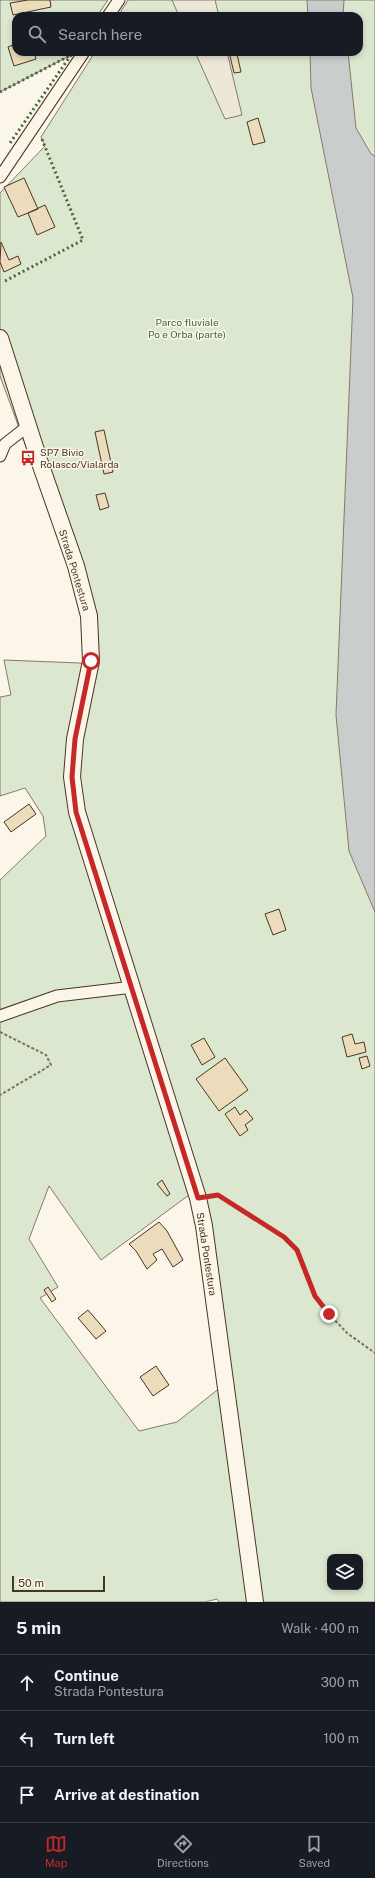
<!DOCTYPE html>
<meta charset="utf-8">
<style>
:root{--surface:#171b24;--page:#242831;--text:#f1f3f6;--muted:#9ea1a6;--line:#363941;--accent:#c62828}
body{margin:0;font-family:"Public Sans",sans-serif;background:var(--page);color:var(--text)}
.controls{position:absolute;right:12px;bottom:12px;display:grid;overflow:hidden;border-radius:8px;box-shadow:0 2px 6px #0003}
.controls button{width:36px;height:36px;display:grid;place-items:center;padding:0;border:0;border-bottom:1px solid var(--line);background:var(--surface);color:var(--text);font:20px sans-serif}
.scale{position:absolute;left:12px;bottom:10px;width:93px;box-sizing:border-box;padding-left:4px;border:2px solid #4a3520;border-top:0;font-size:11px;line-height:14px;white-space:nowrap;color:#4a3520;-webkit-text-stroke:3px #fbf6e9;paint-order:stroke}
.stop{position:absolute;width:12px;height:12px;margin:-9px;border:3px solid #c62828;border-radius:50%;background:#fff}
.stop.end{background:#c62828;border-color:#fff;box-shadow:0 1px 4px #0008}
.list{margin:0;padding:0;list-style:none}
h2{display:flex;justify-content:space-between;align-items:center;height:52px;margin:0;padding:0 16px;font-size:17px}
h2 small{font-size:13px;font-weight:400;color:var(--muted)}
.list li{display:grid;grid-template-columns:26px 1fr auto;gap:12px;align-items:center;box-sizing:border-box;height:56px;padding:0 16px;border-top:1px solid var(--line)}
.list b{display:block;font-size:15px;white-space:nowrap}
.list p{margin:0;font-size:13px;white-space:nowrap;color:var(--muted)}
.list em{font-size:13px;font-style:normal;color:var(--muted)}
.icon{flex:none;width:22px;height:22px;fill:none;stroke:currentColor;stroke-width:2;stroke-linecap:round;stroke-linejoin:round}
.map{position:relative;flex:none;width:375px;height:1602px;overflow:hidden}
.search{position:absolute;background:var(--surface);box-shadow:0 2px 6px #0003;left:12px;right:12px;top:12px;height:44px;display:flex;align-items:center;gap:10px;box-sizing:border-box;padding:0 14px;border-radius:12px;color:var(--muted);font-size:15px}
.sheet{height:220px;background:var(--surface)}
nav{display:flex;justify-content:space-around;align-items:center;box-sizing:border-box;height:56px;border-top:1px solid var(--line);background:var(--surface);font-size:11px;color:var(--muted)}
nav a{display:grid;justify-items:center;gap:2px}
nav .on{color:var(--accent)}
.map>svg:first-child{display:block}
</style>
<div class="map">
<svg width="375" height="1602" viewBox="0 0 375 1602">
<rect width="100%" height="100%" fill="#fbf6e9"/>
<!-- green -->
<path fill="#dce7d0" stroke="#887966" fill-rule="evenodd" d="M0 0H108L97 16H16V52H72L71 55 0 92Z
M128 0H375V1602H219L217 1599 205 1602H0V880L46 836 43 816 25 788 0 796V697L11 695 4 660 80 663 87 668 85 607 0 376V193L45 146 41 137 95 52H359V16H118ZM49 1186 101 1260 193 1192 221 1387 177 1422 139 1431 40 1298 58 1287 29 1239ZM330 1557H360V1587H330Z"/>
<!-- parking -->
<path fill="#ede7d9" stroke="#887966" d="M172 0H215L219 16H179Z
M195 52H227L242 115 225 119Z"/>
<!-- water -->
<path fill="#c9cecd" stroke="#887966" d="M307 0H344L343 16H308Z
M310 52H348L356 128 371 154 375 156V912L349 851 336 715 353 298 311 88Z"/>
<!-- building -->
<path fill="#ecdcbc" stroke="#4a3520" d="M28 0H50L51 7 13 15 10 3Z
M16 44V52H34L36 59 14 66 8 47Z
M237 54 241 72 234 73 230 56Z
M258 118 265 142 253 145 247 122Z
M24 178 38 209 18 217 4 187Z
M45 205 55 227 37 235 28 213Z
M1 242 9 260 18 256 21 264 4 272 0 262Z
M104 430 113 472 104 474 95 432Z
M105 493 109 507 100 510 96 495Z
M29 804 36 814 11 832 4 822Z
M279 909 286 930 273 935 265 914Z
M352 1034 355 1044 364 1042 366 1052 347 1057 342 1037Z
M204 1038 215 1057 202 1065 191 1045Z
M367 1056 370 1066 362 1069 359 1058Z
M225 1058 248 1090 219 1111 196 1079Z
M235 1107 240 1115 246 1110 253 1119 245 1125 248 1130 240 1136 225 1114Z
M162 1180 170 1194 167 1196 157 1184Z
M159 1222 167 1231 183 1260 173 1267 162 1249 153 1254 157 1260 147 1269 136 1251 129 1244Z
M48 1287 56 1299 52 1302 44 1290Z
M88 1310 106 1331 96 1339 78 1318Z
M156 1366 169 1385 153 1396 140 1377Z"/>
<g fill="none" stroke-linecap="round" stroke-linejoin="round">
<defs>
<path id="minor" d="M108 16 119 0
M0 177 84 52
M0 456 5 444 28 426
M0 1016 57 996 133 987"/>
<path id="secondary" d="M0 338 40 463 76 566 89 616 91 661 75 739 72 777 77 812 198 1198 204 1226 255 1602"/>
</defs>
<!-- minor casing -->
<use href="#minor" stroke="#4a3520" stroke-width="13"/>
<!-- secondary casing -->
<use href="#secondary" stroke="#4a3520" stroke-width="18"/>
<!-- path -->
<path stroke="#7f6f5c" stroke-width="2" stroke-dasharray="3 2" stroke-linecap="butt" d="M0 1032 46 1055 51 1065 0 1095
M211 1196 218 1195 236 1206 284 1237 297 1250 315 1296 329 1314 347 1333 375 1353"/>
<!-- minor -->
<use href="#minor" stroke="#fbf6e9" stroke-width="11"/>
<!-- secondary -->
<use href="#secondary" stroke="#fbf6e9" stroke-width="16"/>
<!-- hedge -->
<path stroke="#436837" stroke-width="3" stroke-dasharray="2 3" stroke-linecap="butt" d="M0 92 71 55 10 143
M5 281 83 240 41 137"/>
</g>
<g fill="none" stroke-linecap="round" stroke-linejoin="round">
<!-- route -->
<path stroke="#c62828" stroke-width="5" d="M91 661 75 739 72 777 76 812 198 1198 218 1195 284 1237 297 1250 315 1296 329 1314"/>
</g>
<!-- icons -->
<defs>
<symbol id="bus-bare" viewBox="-9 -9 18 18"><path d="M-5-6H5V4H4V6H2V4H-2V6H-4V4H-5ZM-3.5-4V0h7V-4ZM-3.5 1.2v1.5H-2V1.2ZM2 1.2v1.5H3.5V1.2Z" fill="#c62828" stroke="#fbf6e9" stroke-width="2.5" paint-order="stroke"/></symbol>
</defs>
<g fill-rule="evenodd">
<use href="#bus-bare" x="17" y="447" width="22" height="22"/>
</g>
<g text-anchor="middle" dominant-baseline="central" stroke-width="3" stroke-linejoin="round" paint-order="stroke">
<!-- park labels -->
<g font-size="10" fill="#436837" stroke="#fbf6e9">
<text x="187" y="322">Parco fluviale<tspan x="187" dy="12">Po e Orba (parte)</tspan></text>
</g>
<!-- poi labels -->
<g font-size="10" fill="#4a3520" stroke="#fbf6e9" text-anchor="start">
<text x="40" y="452">SP7 Bivio<tspan x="40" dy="12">Rolasco/Vialarda</tspan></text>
</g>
<!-- street labels -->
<g font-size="10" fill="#4a3520" stroke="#fbf6e9">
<text transform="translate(75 570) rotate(73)">Strada Pontestura</text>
<text transform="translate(207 1254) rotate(81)">Strada Pontestura</text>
</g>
</g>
</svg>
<div class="controls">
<button><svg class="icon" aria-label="layers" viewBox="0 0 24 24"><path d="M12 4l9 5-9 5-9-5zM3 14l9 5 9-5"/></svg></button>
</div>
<div class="scale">50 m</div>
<div class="stop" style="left:91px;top:661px"></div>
<div class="stop end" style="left:329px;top:1314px"></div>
<div class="search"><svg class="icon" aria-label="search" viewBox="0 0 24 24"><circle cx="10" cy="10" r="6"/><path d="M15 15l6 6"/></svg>Search here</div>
</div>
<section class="sheet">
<h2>5 min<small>Walk · 400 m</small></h2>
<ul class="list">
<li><svg class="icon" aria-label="ahead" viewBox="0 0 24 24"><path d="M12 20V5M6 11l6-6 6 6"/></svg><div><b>Continue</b><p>Strada Pontestura</p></div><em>300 m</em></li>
<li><svg class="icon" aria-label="left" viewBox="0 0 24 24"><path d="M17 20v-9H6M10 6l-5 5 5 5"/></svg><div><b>Turn left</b></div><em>100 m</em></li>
<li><svg class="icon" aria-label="arrive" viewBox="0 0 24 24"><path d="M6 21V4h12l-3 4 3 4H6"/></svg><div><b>Arrive at destination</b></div></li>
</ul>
</section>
<nav>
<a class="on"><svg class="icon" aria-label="map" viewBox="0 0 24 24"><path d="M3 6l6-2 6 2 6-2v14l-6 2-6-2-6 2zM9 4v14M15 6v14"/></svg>Map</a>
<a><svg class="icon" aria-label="directions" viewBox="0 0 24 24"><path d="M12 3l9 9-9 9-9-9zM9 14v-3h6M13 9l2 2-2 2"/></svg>Directions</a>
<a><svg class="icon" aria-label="saved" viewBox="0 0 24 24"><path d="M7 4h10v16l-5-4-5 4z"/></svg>Saved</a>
</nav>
